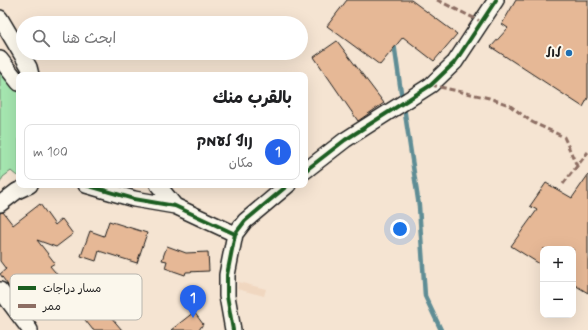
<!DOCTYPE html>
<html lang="ar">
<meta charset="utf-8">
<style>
:root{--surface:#fff;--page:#f2f2f2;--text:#202124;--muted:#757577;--line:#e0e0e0;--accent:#2563eb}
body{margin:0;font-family:Mynerve,"Playpen Sans Arabic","Playpen Sans Hebrew",sans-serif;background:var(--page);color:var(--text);direction:rtl}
.controls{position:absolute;right:12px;bottom:12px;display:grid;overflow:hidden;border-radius:8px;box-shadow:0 4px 16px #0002}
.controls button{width:36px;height:36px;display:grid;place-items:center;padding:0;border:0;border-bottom:1px solid var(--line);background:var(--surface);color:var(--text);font:20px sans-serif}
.you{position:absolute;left:400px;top:229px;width:14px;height:14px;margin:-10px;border:3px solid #fff;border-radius:50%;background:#1a73e8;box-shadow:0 0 0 6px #1a73e833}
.badge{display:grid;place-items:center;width:26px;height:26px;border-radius:50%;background:var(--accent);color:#fff;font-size:13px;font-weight:700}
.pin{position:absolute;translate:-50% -33px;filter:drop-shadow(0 1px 2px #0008)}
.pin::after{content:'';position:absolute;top:21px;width:14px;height:12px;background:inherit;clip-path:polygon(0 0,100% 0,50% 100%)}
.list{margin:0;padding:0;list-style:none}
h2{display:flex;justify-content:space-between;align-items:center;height:52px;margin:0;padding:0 16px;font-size:17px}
h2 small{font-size:13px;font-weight:400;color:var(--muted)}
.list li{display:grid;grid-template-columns:26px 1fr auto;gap:12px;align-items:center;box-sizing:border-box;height:56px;margin:0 8px 8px;padding:0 8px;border:1px solid var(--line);border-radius:8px}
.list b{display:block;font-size:15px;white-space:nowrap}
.list p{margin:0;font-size:13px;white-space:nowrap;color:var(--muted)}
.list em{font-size:13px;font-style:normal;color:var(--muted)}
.icon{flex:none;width:22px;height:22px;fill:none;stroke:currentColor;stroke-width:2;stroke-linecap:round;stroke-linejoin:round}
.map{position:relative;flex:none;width:588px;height:330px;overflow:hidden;direction:ltr}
.search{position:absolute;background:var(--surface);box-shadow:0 4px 16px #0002;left:16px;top:16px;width:292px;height:44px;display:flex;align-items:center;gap:10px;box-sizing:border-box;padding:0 14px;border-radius:22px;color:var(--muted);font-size:15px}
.panel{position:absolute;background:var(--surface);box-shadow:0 4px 16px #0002;left:16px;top:72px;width:292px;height:116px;border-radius:8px;direction:rtl}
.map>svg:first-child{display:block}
</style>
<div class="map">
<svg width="588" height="330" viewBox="0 0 588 330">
<rect width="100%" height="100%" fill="#f5e4d2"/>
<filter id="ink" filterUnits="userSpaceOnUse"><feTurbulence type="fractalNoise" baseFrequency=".025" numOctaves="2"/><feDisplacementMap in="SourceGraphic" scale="8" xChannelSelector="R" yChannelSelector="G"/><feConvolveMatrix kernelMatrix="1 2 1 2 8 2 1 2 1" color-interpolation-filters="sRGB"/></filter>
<g filter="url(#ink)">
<!-- built -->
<path fill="#f0d7c0" d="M238 282 266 289 264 296 237 289Z"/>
<!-- green -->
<path fill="#a5e6b0" stroke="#608166" d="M0 66 19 91V175L17 176 11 171 3 177 0 183Z"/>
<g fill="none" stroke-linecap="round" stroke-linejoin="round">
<!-- stream -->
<path stroke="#5e8d95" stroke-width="4.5" d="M394 43 402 99
M404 107 419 206 425 296 441 330"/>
</g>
<!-- building -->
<path fill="#e6b896" stroke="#1c1c1c" d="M347 0H411L457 34 434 61 403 37 380 65 327 26Z
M516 0H588V98L583 107 491 47 508 28 502 24Z
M337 41 384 103 358 121 314 57Z
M588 175V293L573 284V249H543V266L511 246 537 210 530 206 546 183 572 198Z
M40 204 55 225 62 219 73 234 56 247 37 240 55 263 50 266 71 291 37 318 11 287 10 288 0 274 6 269 0 261V213L3 212 13 225Z
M109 221 147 233 137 263 99 251 96 261 81 256 90 231 104 236Z
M167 246 186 253 208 252 209 271 186 272 185 275 165 268 167 261 162 260Z
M91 301 101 313 105 310 122 330H93L78 311Z
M194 312 203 324 199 330H171Z"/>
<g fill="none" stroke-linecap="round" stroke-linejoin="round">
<defs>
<path id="minor" d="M0 18 29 67 31 75
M0 59 19 83
M305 171 345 140 431 85 455 62 496 0
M86 185 134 199 175 206 235 234
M158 185 175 206
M0 204 17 191 30 185
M0 290 30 330
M233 330 227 296V275L235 234 245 221 288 185"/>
</defs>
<!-- minor casing -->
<use href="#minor" stroke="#1c1c1c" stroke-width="18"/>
<!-- minor -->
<use href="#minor" stroke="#fbf7ec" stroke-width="15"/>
<!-- quiet -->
<path stroke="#8d6e63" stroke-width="3" stroke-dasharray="6 3" stroke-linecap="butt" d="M437 0 482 22
M431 85 489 98 509 105 532 122 564 137 577 166
M563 184 588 152"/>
<defs>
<path id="cycleway" d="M305 171 345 140 431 85 455 62 496 0
M86 185 134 199 175 206 235 234
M233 330 227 296V275L235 234 245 221 288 185"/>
</defs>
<!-- cycleway casing -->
<use href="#cycleway" stroke="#fbf7ec" stroke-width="6"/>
<!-- cycleway -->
<use href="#cycleway" stroke="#1b5e20" stroke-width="4"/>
</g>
</g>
<!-- markers -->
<circle fill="#1f6fb2" stroke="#fbf7ec" stroke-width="1.5" cx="569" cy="53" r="4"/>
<g text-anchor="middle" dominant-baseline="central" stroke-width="4" stroke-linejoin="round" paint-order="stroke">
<!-- poi labels -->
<g font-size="13" font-weight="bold" fill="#1c1c1c" stroke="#fbf7ec" text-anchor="end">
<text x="561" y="53">לול</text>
</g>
</g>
<!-- legend -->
<rect x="10" y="274" width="132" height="46" rx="6" fill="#fbf7ec" stroke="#b8b5ae" stroke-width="1"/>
<rect x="18" y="286" width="18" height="4" fill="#1b5e20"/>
<rect x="18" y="304" width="18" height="4" fill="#8d6e63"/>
<g font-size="11" fill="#1c1c1c">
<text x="43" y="292">مسار دراجات</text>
<text x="43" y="310">ممر</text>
</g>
</svg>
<div class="controls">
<button>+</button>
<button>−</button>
</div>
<div class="you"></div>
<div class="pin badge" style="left:193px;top:318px">1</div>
<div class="search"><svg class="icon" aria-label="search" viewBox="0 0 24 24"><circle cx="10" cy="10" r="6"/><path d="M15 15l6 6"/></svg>ابحث هنا</div>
<section class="panel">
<h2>بالقرب منك<small></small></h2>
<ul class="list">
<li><span class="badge">1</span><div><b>נוף לעמק</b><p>مكان</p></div><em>100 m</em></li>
</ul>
</section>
</div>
